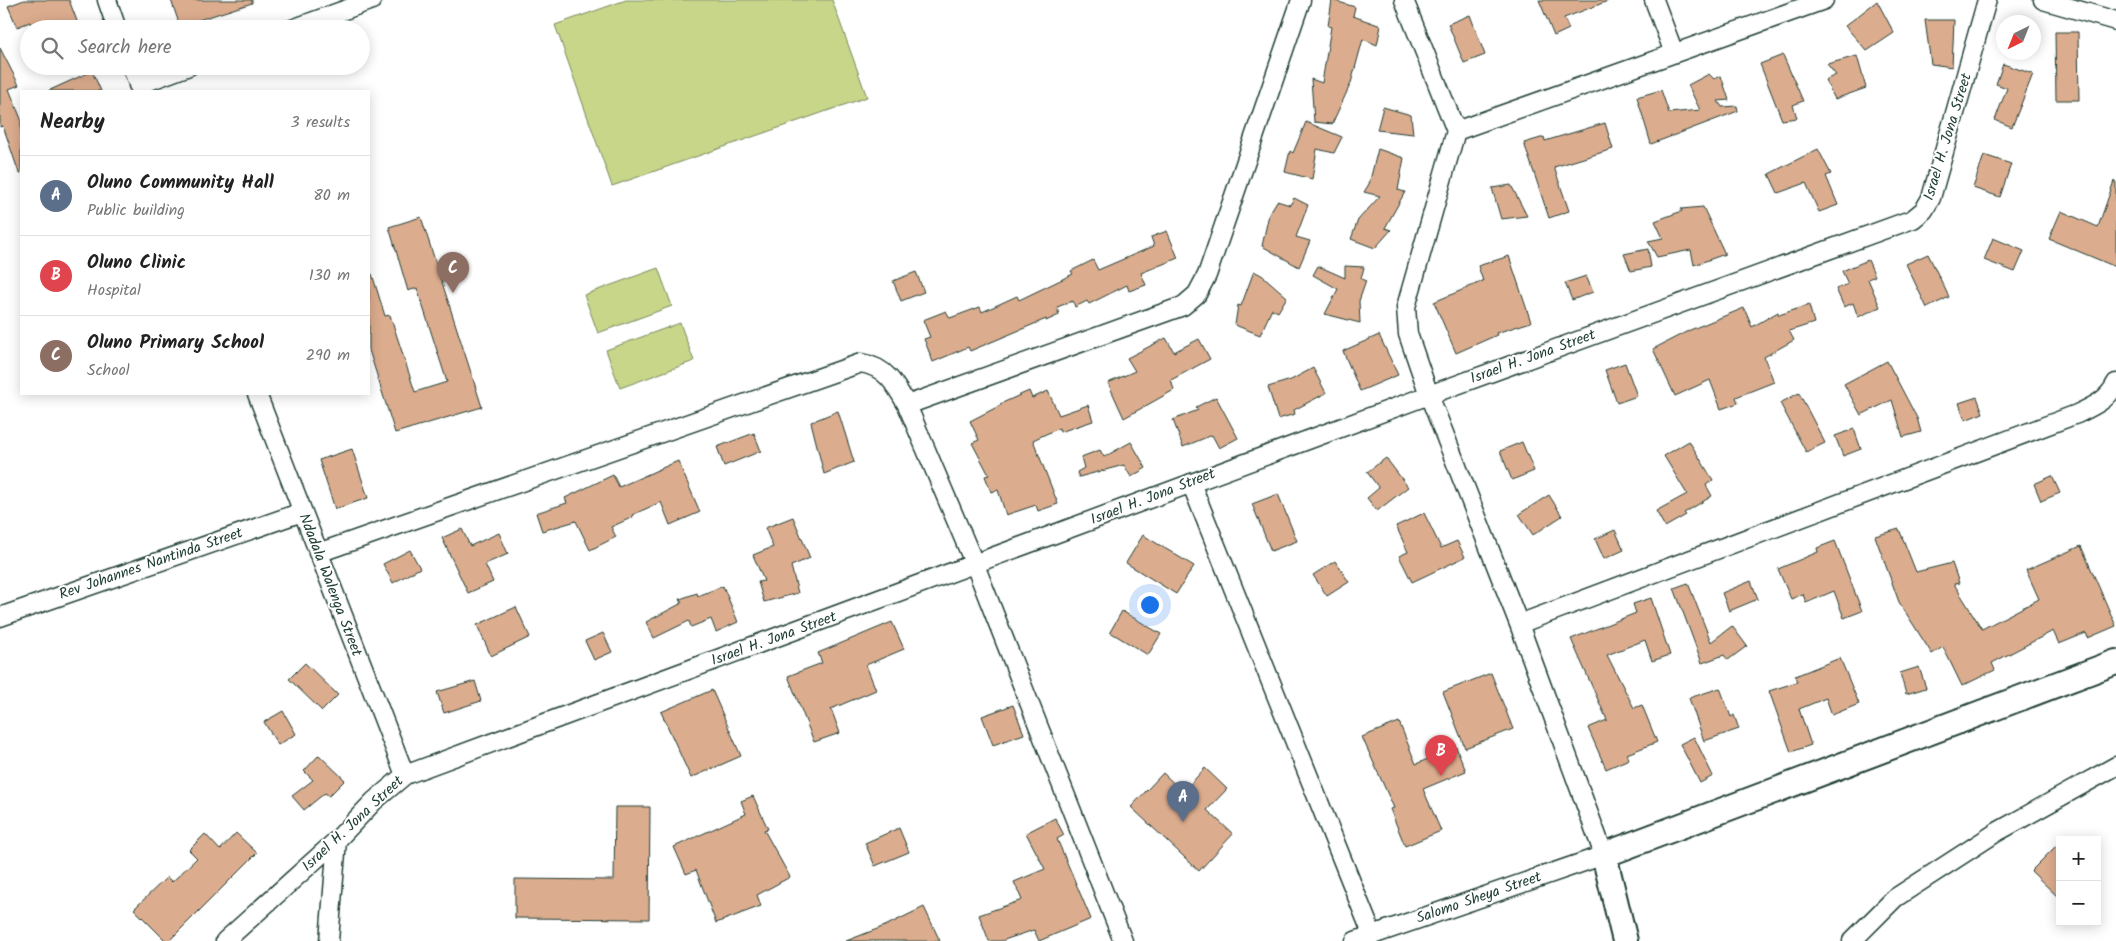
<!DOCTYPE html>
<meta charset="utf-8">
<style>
:root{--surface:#fff;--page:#f2f2f2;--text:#222;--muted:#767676;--line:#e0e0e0;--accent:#b45309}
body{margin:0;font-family:Kalam,sans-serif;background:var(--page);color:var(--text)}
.controls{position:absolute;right:15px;bottom:15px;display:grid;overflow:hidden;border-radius:0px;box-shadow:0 2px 12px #0003}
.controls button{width:45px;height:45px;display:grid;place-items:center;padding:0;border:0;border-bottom:1px solid var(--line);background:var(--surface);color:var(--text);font:25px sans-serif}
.compass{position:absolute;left:1996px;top:15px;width:45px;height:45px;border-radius:50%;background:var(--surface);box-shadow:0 2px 12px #0003;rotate:223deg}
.you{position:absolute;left:1149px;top:604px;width:18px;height:18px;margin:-12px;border:4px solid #fff;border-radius:50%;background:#1a73e8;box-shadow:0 0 0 8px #1a73e833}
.badge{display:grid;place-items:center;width:32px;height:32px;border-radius:50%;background:var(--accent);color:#fff;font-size:16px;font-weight:700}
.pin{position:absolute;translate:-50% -41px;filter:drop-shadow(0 1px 2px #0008)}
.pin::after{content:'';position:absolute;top:26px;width:18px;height:15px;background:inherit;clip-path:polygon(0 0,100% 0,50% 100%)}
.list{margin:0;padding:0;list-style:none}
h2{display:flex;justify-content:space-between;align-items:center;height:65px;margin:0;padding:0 20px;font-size:21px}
h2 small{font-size:16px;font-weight:400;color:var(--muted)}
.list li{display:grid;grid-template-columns:32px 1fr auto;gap:15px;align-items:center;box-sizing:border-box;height:80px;padding:0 20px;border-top:1px solid var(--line)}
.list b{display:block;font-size:19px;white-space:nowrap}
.list p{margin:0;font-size:16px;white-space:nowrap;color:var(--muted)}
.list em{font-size:16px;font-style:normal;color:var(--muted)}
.icon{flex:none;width:28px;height:28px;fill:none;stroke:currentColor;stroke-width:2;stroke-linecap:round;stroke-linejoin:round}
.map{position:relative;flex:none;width:2116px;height:941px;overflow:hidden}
.search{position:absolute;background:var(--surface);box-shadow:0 2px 12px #0003;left:20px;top:20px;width:350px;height:55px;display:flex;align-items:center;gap:12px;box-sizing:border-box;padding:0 18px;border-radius:28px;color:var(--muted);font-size:19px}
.panel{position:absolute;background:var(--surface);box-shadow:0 2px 12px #0003;left:20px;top:90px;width:350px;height:305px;border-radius:0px}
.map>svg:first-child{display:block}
</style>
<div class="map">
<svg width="2116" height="941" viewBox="0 0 2116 941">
<rect width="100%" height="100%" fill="#fff"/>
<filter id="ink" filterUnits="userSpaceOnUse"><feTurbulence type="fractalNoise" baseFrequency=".02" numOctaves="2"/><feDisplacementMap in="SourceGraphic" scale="10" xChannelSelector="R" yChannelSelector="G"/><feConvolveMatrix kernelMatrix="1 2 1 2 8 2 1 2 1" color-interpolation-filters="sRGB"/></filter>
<g filter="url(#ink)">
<!-- green -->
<path fill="#c8d689" stroke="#748a5e" d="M626 0H832L867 97 612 186 555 25Z
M658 268 672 306 598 333 584 295Z
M680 323 694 361 620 388 606 350Z"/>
<!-- building -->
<path fill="#dcac8e" stroke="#1f3d34" d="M24 0H69L80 29H33L30 22 17 27 8 6Z
M171 0H252V3L180 26Z
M1332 0 1355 7 1353 16 1381 26 1377 45 1363 39 1351 83 1332 124 1314 122 1311 79 1322 83 1331 27 1328 26Z
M1539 0H1607L1608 1 1564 18 1569 29 1554 36Z
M1877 1 1894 33 1867 51 1845 26Z
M1470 15 1485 55 1464 63 1448 24Z
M1925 20H1954L1952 67 1931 64Z
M2055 32H2078L2079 100H2056Z
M0 48 19 85 9 89 21 119V173H19L3 126 0 127Z
M1783 55 1803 101 1793 105 1797 118 1782 120 1760 64Z
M1857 56 1866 88 1835 99 1825 80 1836 75 1827 64Z
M2003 64 2033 74 2012 127 1995 120 2007 88 1996 84Z
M92 71 101 91H48Z
M1709 74 1714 79 1721 76 1729 100 1718 101 1722 107 1737 106 1738 111 1651 144 1637 97 1661 90 1669 113 1700 110 1688 85Z
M1383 107 1411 115 1413 134 1377 130Z
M1306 122 1342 137 1334 153 1317 149 1312 179 1285 172 1290 151 1293 153Z
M1605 123 1613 149 1554 167 1569 211 1549 218 1524 143 1544 137 1545 141Z
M1378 149 1404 158 1398 190 1405 192 1385 228 1391 230 1375 248 1351 239 1358 220 1380 196 1364 192 1369 184Z
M1818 149 1831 174 1826 176 1838 205 1819 212 1806 183 1778 193 1769 174Z
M1984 155 2011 164 2000 197 1973 188Z
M2114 181 2116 182V267L2049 239 2061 211 2098 227Z
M1511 185 1527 216 1501 219 1492 188Z
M1294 198 1308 205 1296 237 1310 241 1299 267 1262 246 1269 214 1277 201 1290 205Z
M1703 207 1725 254 1694 265 1691 250 1657 257 1648 241 1663 238 1655 221 1682 211 1681 209Z
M421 217 482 407 395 433 369 350V275L372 274 385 316 390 315 415 392 447 382 417 288 408 291 389 227Z
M1167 231 1178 258 1141 273 1146 285 1129 291 1127 285 1089 304 1087 301 1075 307 1073 301 1057 307 1059 315 1046 321V319L970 351 968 347 933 362 924 339 930 337 923 320 946 311 950 318 980 307 982 312 1017 296 1019 300 1073 274 1071 271 1093 260 1098 270 1154 246 1151 237Z
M1993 238 2024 251 2015 272 1984 260Z
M1648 249 1651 267 1631 271 1624 254Z
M1928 254 1949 297 1927 308 1906 264Z
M1509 256 1531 322 1496 333 1497 335 1456 353 1434 302 1483 281 1478 266Z
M1868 260 1875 276 1868 279 1880 307 1858 317 1853 303 1844 307 1836 289 1848 284 1842 271Z
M1318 266 1345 278V266L1364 267 1361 279 1366 281 1359 301 1360 323 1325 314 1338 289 1313 275Z
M1254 271 1263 276 1287 297 1278 312 1272 309 1260 335 1235 325 1238 305 1241 306Z
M916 272 924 292 901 301 893 281Z
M1586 276 1593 292 1572 300 1565 283Z
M1809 305 1814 323 1789 331 1794 340 1764 357 1774 382 1736 397 1738 403 1721 409 1710 380 1675 396 1653 349 1690 330 1744 308 1752 327 1778 312 1779 315Z
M1379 335 1398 375 1360 391 1343 351Z
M1166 338 1174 352 1199 339 1210 359 1171 380 1174 390 1124 418 1108 383 1135 371 1127 358Z
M1887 361 1917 418 1921 432 1903 437 1892 400 1861 415 1844 384Z
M1625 363 1637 396 1617 403 1605 370Z
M1313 368 1326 393 1294 410 1295 414 1278 419 1268 387 1291 380Z
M1029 391 1032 398 1048 391 1059 415 1088 405 1093 421 1060 432 1059 428 1033 440 1058 504 1038 511 1036 505 1006 515 998 490 991 492 985 476 989 475 972 443 979 440 970 421 1001 405 1000 404Z
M1799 393 1825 443 1806 452 1780 403Z
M1216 397 1238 438 1219 448 1212 435 1183 447 1173 420 1198 410 1196 407Z
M1977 397 1983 413 1965 420 1959 403Z
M838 411 854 462 824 474 811 422Z
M1854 429 1861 449 1843 456 1835 436Z
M754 433 761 451 724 466 717 447Z
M1689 441 1713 480 1706 485 1712 496 1684 513 1686 515 1665 527 1656 511 1687 494 1664 456Z
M1131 442 1146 468 1131 477 1124 465 1079 477 1077 472 1084 468 1081 457 1100 450 1104 457Z
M1522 442 1534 471 1512 480 1500 451Z
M352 449 368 498 335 509 319 460Z
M1386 458 1408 487 1377 511 1367 498 1379 488 1367 472Z
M678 461 700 512 670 525 661 502 632 515 633 517 611 527 616 537 590 550 576 521 542 531 536 513 567 503 565 498 613 475 619 487Z
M2052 476 2060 493 2041 501 2034 484Z
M1278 494 1297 541 1271 551 1252 504Z
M1549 495 1562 516 1533 535 1519 514Z
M1424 513 1441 548 1457 541 1465 557 1412 582 1399 556 1408 552 1396 526Z
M793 517 810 558 791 566 798 593 764 602 758 582 764 581 753 555 773 547 765 528Z
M462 529 470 546 499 533 508 554 485 564 493 582 468 593 442 538Z
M1899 529 1916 572 1952 563 1959 583 1954 584 1982 629 2039 599 2026 570 2081 546 2116 626 2088 638 2086 633 2059 644 2053 631 1992 663 1995 670 1962 686 1943 647 1932 654 1899 602 1875 536Z
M1615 530 1624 550 1604 559 1595 539Z
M1143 535 1194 566 1176 594 1126 563Z
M1835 541 1862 611 1844 618 1834 591 1806 603 1803 594 1791 599 1778 569 1818 552 1817 548Z
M410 550 420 568 393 583 383 564Z
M1335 561 1349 582 1327 596 1313 575Z
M1751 581 1758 599 1729 611 1722 593Z
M1688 583 1711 642 1732 626 1747 646 1728 660 1724 655 1702 663 1674 588Z
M723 586 738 622 716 632 711 619 691 627 689 621 654 638 646 622 682 603 680 599 697 593 698 596Z
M1651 598 1670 655 1652 661 1645 640 1607 655 1634 708 1642 705 1657 742 1627 754 1629 759 1606 769 1588 728 1607 720 1571 639 1636 613 1633 604Z
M516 607 530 637 491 656 477 625Z
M1122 611 1161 634 1148 655 1110 632Z
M892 622 904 649 866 665 876 690 831 709 840 733 814 742 788 676 822 663 818 653Z
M603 633 612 652 594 660 585 641Z
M1840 658 1859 704 1832 715 1826 698 1799 709 1811 745 1791 752 1769 691 1797 682 1795 676Z
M305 663 338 695 322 711 289 679Z
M1919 667 1926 688 1906 694 1900 673Z
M1491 673 1513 729 1465 748 1443 692Z
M475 681 481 701 444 713 437 692Z
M1720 688 1731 717 1734 715 1739 729 1704 741 1689 698Z
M712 690 741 756 691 778 661 712Z
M1013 705 1024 734 993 745 982 716Z
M283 711 296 734 278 745 264 722Z
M1399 722 1416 764 1456 747 1466 771 1423 789 1441 831 1405 846 1390 809 1394 808 1362 737Z
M1694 737 1713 776 1700 783 1680 744Z
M319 755 345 780 329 796 325 793 304 810 292 796 313 780 304 771Z
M1205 768 1227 789 1207 810 1233 834 1199 871 1131 807 1163 773 1183 792Z
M753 796 768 829 764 830 790 877 757 895 761 906 716 923 696 870 686 874 674 847 746 814 741 801Z
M615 807H650L649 919 515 918V879L614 880Z
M1055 818 1064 835 1057 839 1091 919 1039 941 1034 930 1001 941H989L979 915 1022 900 1014 882 1045 869 1026 833Z
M899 828 909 852 875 866 865 843Z
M236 833 257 853 169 941H166L134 909 167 877 172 882 197 858 189 850 205 834 220 850Z
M2060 842V899L2031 871Z
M924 907 940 941H846L885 926Z"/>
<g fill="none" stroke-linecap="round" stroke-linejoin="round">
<defs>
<path id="street" d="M107 0 117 29
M1654 0 1674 53
M2043 0 2116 21
M292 29 372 0
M131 66 141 91
M138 85 189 66
M1456 131 1824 0
M257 394 405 775
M1191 483 1372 934
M318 553 861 363C886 367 895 384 907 405
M0 617 302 512
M1519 624 2077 414C2094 406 2108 400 2116 383
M225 941 337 840 374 801 405 775 1429 395 1913 219 1924 210 1931 198 1987 0
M329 941 337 840
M1123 941 975 565 907 405 1183 306 1197 294 1207 275 1301 0
M1355 941 1604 855 1519 624 1429 395 1408 334 1406 307 1456 131 1404 0
M1852 941 1895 898 1997 832 2116 766"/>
<path id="secondary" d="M1625 941 1604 855 2116 662"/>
</defs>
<!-- street casing -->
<use href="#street" stroke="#1f3d34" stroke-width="21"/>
<!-- secondary casing -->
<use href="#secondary" stroke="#1f3d34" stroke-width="28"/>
<!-- street -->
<use href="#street" stroke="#fff" stroke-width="18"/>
<!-- secondary -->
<use href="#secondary" stroke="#fff" stroke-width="24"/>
</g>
</g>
<g text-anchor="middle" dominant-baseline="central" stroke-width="4" stroke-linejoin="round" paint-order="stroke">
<!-- street labels -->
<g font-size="15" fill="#1f3d34" stroke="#fff">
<text transform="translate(1948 137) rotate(-73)">Israel H. Jona Street</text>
<text transform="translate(1533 357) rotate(-20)">Israel H. Jona Street</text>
<text transform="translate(1153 497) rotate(-21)">Israel H. Jona Street</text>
<text transform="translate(151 564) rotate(-19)">Rev Johannes Nantinda Street</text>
<text transform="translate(330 585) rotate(69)">Ndadala Walenga Street</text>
<text transform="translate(774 639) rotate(-20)">Israel H. Jona Street</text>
<text transform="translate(353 824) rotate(-43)">Israel H. Jona Street</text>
<text transform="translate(1479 898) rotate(-19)">Salomo Sheya Street</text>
</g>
</g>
</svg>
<div class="controls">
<button>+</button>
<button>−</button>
</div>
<svg class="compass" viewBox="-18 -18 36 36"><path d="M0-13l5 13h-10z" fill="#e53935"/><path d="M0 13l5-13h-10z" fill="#767676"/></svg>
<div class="you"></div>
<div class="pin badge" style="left:1183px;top:822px;background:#5c6f8a">A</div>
<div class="pin badge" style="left:1441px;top:776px;background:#e0444e">B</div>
<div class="pin badge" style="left:453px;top:293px;background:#8d6e63">C</div>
<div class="search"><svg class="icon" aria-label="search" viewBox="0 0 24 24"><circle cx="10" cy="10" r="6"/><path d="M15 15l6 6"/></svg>Search here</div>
<section class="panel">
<h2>Nearby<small>3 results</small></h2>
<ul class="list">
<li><span class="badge" style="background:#5c6f8a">A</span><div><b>Oluno Community Hall</b><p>Public building</p></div><em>80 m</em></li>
<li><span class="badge" style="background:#e0444e">B</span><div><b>Oluno Clinic</b><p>Hospital</p></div><em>130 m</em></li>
<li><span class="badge" style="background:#8d6e63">C</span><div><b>Oluno Primary School</b><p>School</p></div><em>290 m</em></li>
</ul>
</section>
</div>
